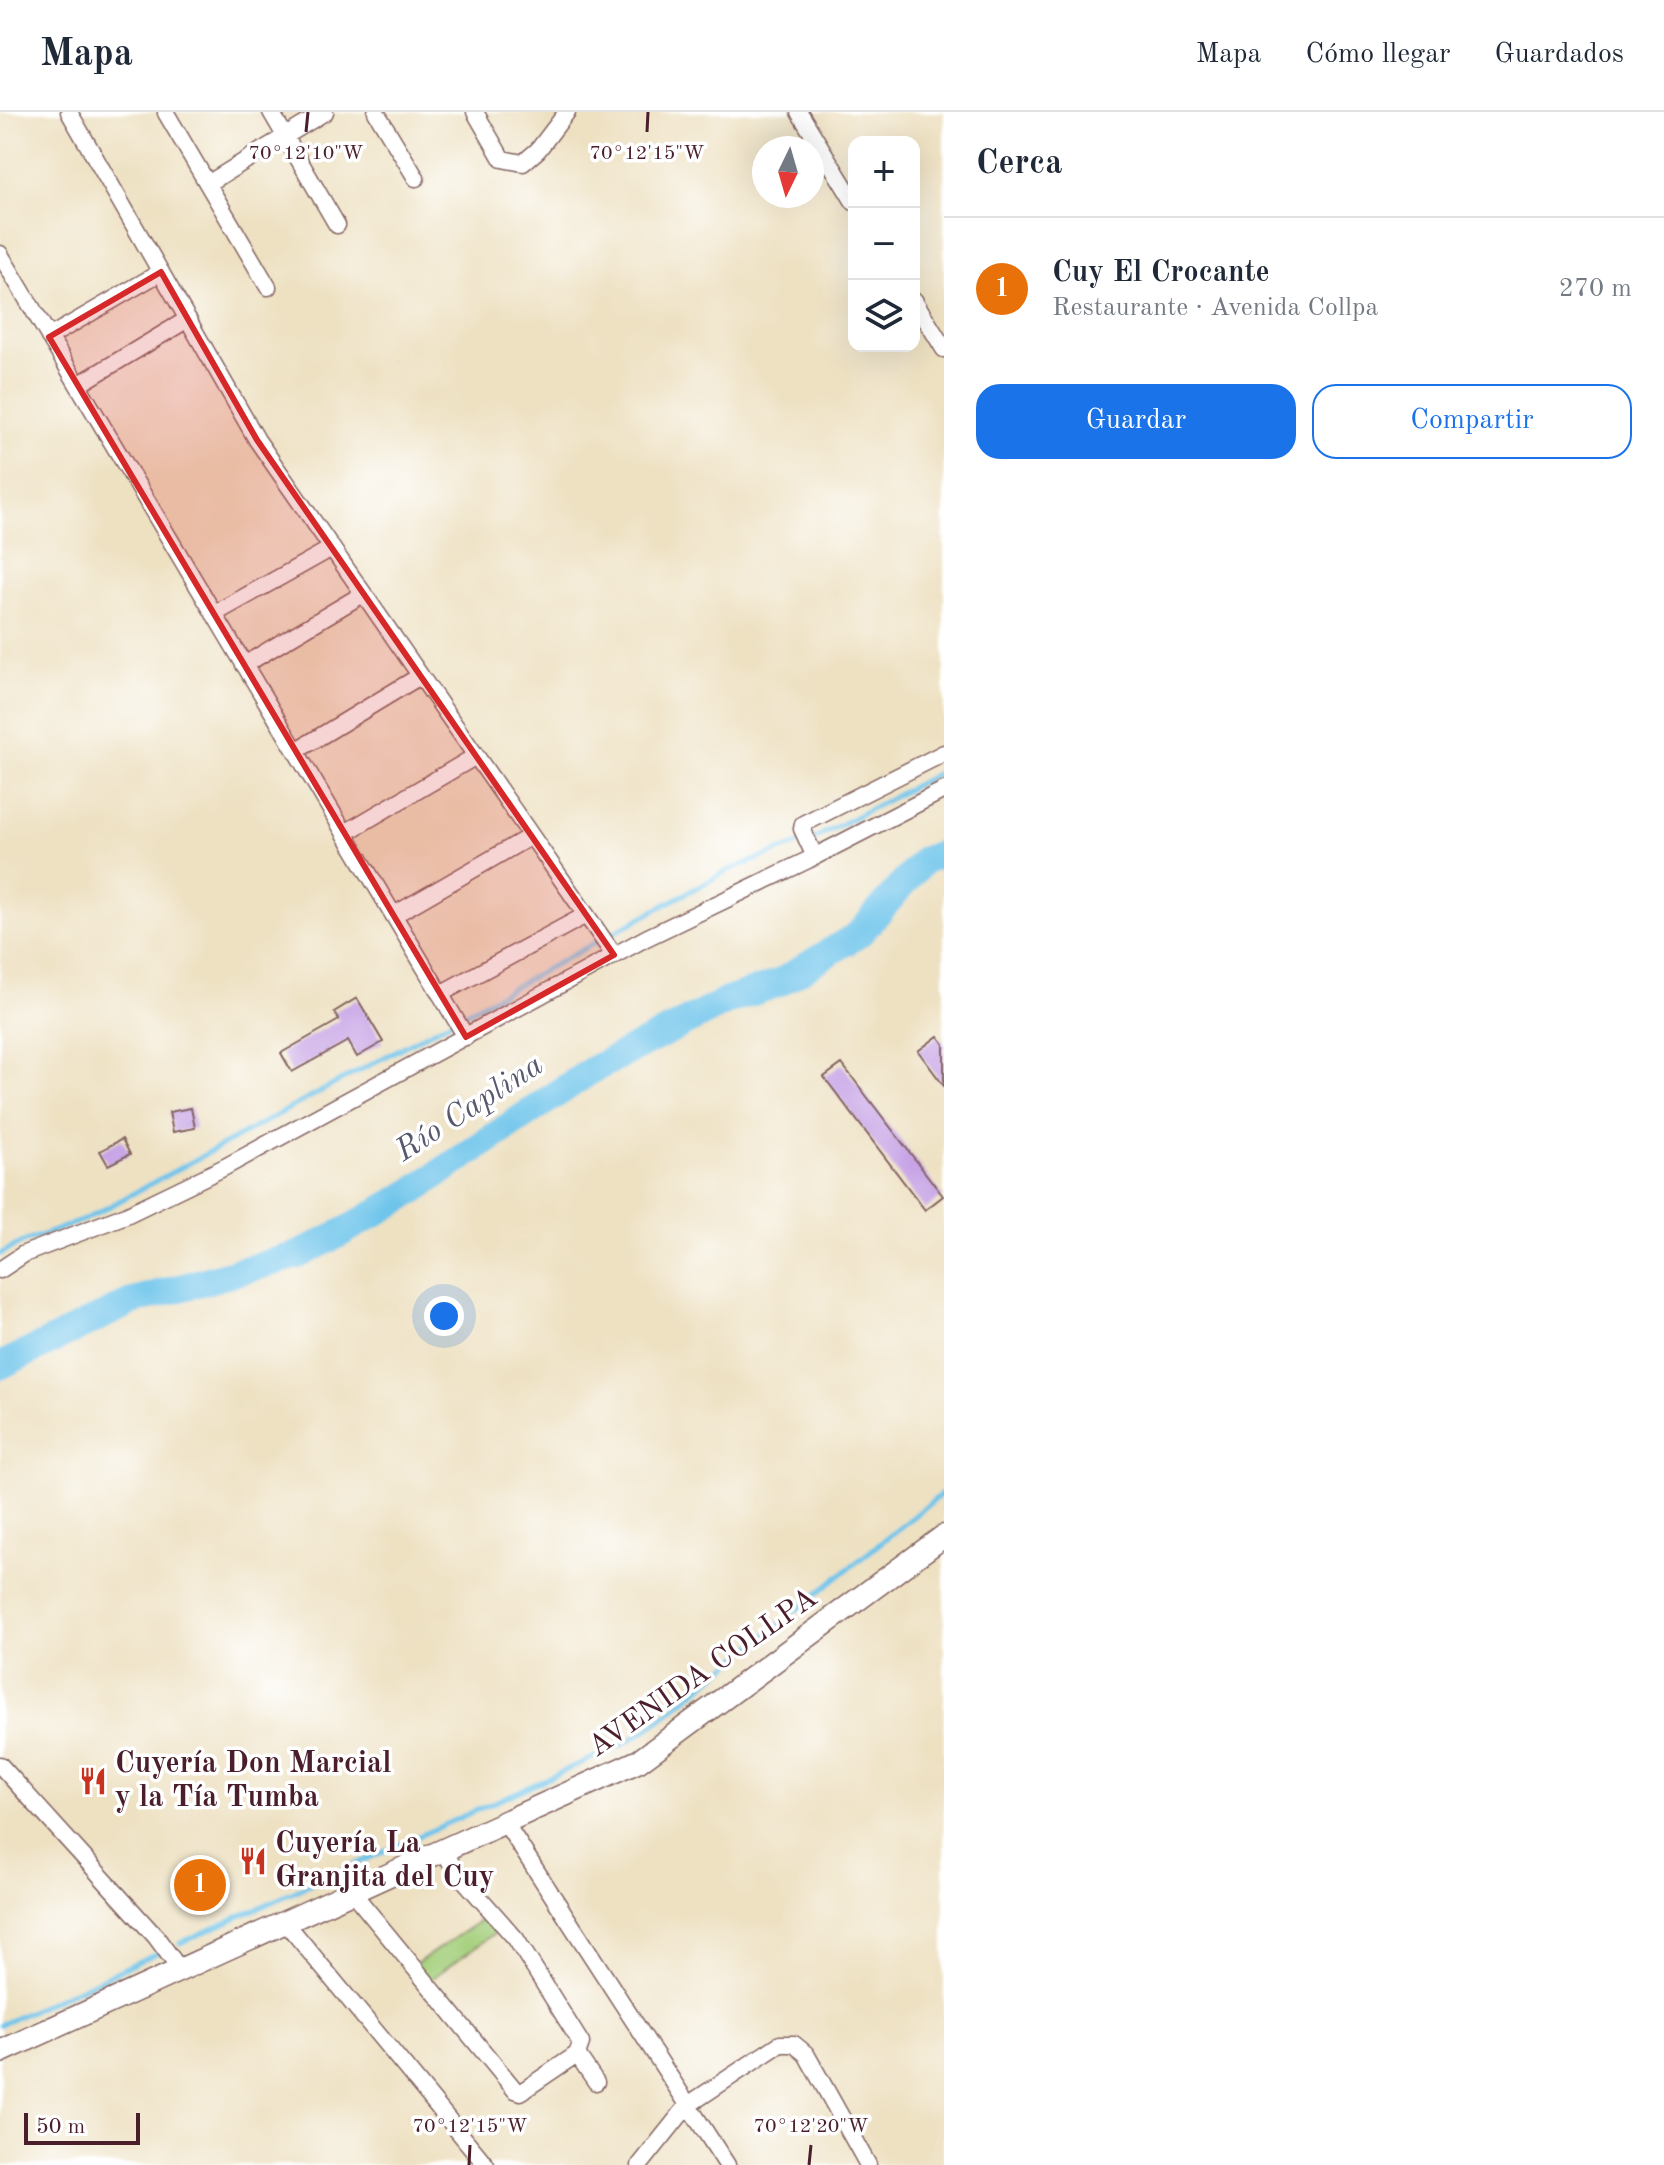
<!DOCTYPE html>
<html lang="es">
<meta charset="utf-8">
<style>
:root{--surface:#fff;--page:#f6f6f7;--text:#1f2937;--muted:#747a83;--line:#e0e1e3;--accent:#1a73e8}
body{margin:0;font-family:"Old Standard TT",serif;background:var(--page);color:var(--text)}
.controls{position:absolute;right:24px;top:24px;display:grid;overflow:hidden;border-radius:16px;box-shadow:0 8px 32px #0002}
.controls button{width:72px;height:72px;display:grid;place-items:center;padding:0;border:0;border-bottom:2px solid var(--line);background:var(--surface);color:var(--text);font:40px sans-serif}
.compass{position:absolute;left:752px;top:24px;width:72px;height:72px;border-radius:50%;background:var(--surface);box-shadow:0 8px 32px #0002;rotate:185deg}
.scale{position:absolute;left:24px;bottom:20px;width:116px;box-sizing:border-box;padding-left:8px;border:4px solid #4a1f2b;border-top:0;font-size:22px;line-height:28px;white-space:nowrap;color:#4a1f2b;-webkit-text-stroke:6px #fff;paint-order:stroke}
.you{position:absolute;left:444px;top:1204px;width:28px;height:28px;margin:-20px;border:6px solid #fff;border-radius:50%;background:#1a73e8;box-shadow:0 0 0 12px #1a73e833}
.badge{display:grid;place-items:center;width:52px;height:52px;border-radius:50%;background:var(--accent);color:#fff;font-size:26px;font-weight:700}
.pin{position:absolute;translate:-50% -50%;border:4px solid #fff;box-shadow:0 2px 8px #0006}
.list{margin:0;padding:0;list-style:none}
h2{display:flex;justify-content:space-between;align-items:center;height:104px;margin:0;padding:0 32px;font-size:34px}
h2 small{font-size:26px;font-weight:400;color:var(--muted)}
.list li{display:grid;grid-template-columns:52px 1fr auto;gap:24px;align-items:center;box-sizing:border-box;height:144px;padding:0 32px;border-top:2px solid var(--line)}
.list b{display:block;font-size:30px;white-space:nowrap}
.list p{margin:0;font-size:26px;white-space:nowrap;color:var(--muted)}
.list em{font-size:26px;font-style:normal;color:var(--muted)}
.actions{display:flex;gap:16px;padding:24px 32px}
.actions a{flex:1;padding:18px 0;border:2px solid var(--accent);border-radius:24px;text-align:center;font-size:28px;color:var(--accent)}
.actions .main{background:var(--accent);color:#fff}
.icon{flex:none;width:44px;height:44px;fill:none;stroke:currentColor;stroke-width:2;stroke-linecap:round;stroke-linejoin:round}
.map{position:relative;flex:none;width:944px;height:2053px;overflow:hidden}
header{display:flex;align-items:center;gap:48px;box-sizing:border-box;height:112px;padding:0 40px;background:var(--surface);border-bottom:2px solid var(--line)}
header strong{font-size:38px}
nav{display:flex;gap:44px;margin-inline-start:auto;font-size:28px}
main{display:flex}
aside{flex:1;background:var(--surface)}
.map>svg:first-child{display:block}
</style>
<header>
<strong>Mapa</strong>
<nav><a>Mapa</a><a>Cómo llegar</a><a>Guardados</a></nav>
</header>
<main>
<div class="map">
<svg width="944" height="2053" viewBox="0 0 944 2053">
<rect width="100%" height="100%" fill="#fff"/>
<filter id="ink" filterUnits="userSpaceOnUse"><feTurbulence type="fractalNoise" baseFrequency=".0125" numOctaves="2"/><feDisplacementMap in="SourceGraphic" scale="16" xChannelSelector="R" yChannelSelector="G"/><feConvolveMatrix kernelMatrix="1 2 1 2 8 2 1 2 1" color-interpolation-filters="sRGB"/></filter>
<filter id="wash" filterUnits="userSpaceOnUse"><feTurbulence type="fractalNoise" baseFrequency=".006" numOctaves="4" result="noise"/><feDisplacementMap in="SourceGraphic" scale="32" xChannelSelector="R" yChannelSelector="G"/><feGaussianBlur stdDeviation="1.8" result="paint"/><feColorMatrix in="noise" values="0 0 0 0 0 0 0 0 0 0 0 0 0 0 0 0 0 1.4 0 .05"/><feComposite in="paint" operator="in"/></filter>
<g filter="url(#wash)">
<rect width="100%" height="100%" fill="#eee1c2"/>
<!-- green -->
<path fill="#a4cf7c" stroke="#777754" stroke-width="2" d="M487 1804 498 1819 428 1869 414 1853Z"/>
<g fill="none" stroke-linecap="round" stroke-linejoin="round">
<!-- stream -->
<path stroke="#6ec4eb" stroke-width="5" d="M0 1142 23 1130 86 1107 729 758 817 725 944 658
M180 1831 622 1633 651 1615 944 1380
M0 1913 159 1840"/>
<!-- river -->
<path stroke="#6ec4eb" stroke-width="28" d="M0 1254 133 1189 298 1143 343 1120 410 1081 592 958 727 889 779 871 859 822 924 748 944 741"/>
</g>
<g id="blocks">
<!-- building -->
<path fill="#c6a2e5" d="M357 886 383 930 357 945 348 929 292 960 281 941 339 908 334 900Z
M938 924 944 932V974L918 939Z
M842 952 943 1084 925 1098 824 965Z
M191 996 195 1016 173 1020 169 1000Z
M122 1027 130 1042 108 1053 100 1039Z"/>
</g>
</g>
<g filter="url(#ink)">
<use href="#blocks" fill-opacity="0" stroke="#836360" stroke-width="2"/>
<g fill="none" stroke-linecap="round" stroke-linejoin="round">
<defs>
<path id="minor" d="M69 0 257 328 614 843
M271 0 337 113
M376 0 416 66
M475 0 502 47 523 51 538 38 567 0
M799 0 854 90
M166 1 268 175
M209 71 325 0
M0 142 466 925
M914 188 944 237
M49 225 161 160
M78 273 188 207
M214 502 332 436
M244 553 363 482
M296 639 420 564
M345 721 476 644
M815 745 802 717 803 712 944 641
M394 803 531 724
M440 882 586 803
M0 1158 24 1142 126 1103 225 1055 646 826 808 748 944 678
M0 1653 156 1825 181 1859
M506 1712 727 2053
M353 1781 515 1978 521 1980 577 1942 581 1931 516 1827 456 1759 443 1738
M286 1811 486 2053
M577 1942 596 1970
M640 2053 688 1993 780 1932H794L806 1942 868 2053"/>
<path id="secondary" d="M0 1940 639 1649 944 1424"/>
</defs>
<!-- minor casing -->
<use href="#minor" stroke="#836360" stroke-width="19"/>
<!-- secondary casing -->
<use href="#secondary" stroke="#836360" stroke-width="25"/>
<!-- minor -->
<use href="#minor" stroke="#fff" stroke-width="16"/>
<!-- secondary -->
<use href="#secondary" stroke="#fff" stroke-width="22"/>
</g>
</g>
<!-- marked area -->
<path fill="#d62828" fill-opacity="0.2" stroke="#d62828" stroke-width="6" stroke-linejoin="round" d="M161 160 257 328 614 843 466 925 49 225Z"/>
<!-- ticks -->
<path fill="none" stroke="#4a1f2b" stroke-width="3" d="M306 20 308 0M647 20 648 0M469 2053 470 2033M809 2053 811 2033"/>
<!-- icons -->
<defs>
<symbol id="restaurant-bare" viewBox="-9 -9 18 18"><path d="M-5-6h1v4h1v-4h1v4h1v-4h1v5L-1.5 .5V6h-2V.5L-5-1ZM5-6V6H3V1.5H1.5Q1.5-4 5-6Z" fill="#c8321e" stroke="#fff" stroke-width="2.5" paint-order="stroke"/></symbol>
</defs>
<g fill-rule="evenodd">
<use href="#restaurant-bare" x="73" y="1649" width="40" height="40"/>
<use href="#restaurant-bare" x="233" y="1729" width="40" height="40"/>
</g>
<g text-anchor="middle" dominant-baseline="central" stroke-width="7" stroke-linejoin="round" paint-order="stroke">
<!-- street labels -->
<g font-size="30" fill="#4a1f2b" stroke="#fff">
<text transform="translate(703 1561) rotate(-35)">AVENIDA COLLPA</text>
</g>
<!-- poi labels -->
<g font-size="30" font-weight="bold" fill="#4a1f2b" stroke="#fff" text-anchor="start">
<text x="115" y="1652">Cuyería Don Marcial<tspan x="115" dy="34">y la Tía Tumba</tspan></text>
<text x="275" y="1732">Cuyería La<tspan x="275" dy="34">Granjita del Cuy</tspan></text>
</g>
<!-- water labels -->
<g font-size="32" font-style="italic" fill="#57596e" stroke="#fff">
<text transform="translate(470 997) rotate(-33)">Río Caplina</text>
</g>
</g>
<g font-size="20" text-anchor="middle" fill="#4a1f2b" stroke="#fff" stroke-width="7" stroke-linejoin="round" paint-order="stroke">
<text x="647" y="47">70°12'15"W</text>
<text x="306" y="47">70°12'10"W</text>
<text x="470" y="2020">70°12'15"W</text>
<text x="811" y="2020">70°12'20"W</text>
</g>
</svg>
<div class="controls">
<button>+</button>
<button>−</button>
<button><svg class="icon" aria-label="layers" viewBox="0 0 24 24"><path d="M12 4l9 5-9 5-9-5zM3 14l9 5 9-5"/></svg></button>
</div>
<svg class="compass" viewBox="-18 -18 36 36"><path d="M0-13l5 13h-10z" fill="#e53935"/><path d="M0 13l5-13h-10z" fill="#747a83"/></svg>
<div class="scale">50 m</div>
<div class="you"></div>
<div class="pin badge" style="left:200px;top:1773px;background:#e8710a">1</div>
</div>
<aside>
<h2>Cerca<small></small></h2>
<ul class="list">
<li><span class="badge" style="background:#e8710a">1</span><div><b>Cuy El Crocante</b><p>Restaurante · Avenida Collpa</p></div><em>270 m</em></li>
</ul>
<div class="actions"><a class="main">Guardar</a><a>Compartir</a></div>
</aside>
</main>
